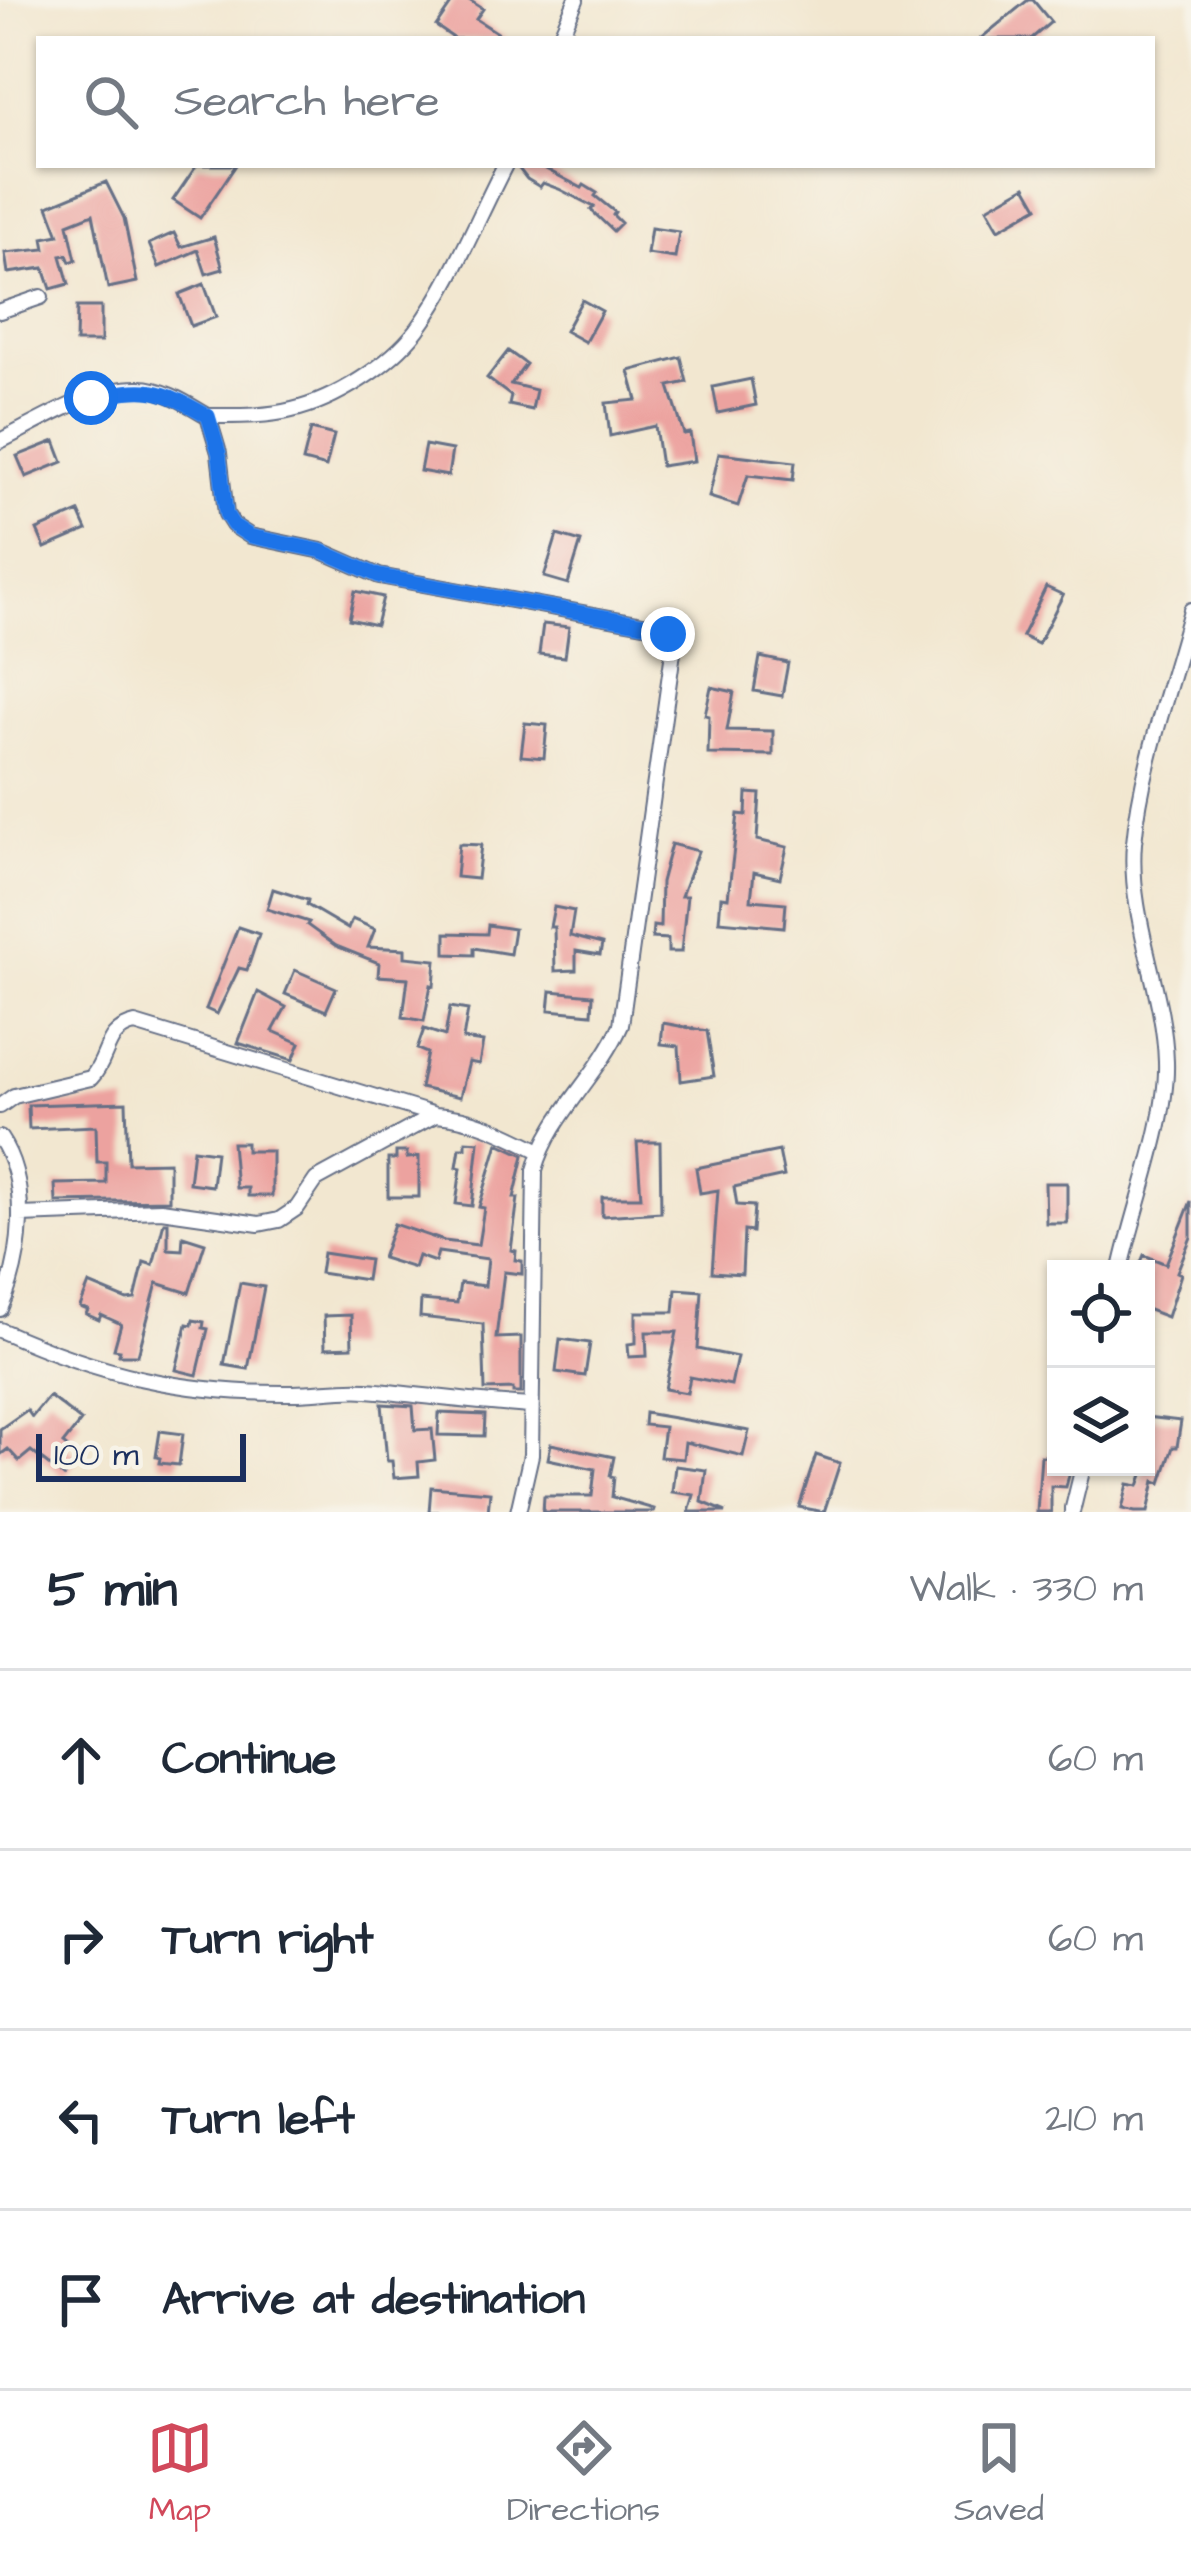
<!DOCTYPE html>
<meta charset="utf-8">
<style>
:root{--surface:#fff;--page:#f6f6f7;--text:#1f2937;--muted:#747a83;--line:#e0e1e3;--accent:#d1495b}
body{margin:0;font-family:"Architects Daughter",sans-serif;background:var(--page);color:var(--text)}
.controls{position:absolute;right:36px;bottom:36px;display:grid;overflow:hidden;border-radius:0px;box-shadow:0 3px 9px #0004}
.controls button{width:108px;height:108px;display:grid;place-items:center;padding:0;border:0;border-bottom:3px solid var(--line);background:var(--surface);color:var(--text);font:60px sans-serif}
.scale{position:absolute;left:36px;bottom:30px;width:210px;box-sizing:border-box;padding-left:12px;border:6px solid #1b2f5e;border-top:0;font-size:33px;line-height:42px;white-space:nowrap;color:#1b2f5e;-webkit-text-stroke:9px #f7f3e8;paint-order:stroke}
.stop{position:absolute;width:36px;height:36px;margin:-27px;border:9px solid #1a73e8;border-radius:50%;background:#fff}
.stop.end{background:#1a73e8;border-color:#fff;box-shadow:0 3px 12px #0008}
.list{margin:0;padding:0;list-style:none}
h2{display:flex;justify-content:space-between;align-items:center;height:156px;margin:0;padding:0 48px;font-size:51px}
h2 small{font-size:39px;font-weight:400;color:var(--muted)}
.list li{display:grid;grid-template-columns:78px 1fr auto;gap:36px;align-items:center;box-sizing:border-box;height:180px;padding:0 48px;border-top:3px solid var(--line)}
.list b{display:block;font-size:45px;white-space:nowrap}
.list em{font-size:39px;font-style:normal;color:var(--muted)}
.icon{flex:none;width:66px;height:66px;fill:none;stroke:currentColor;stroke-width:2;stroke-linecap:round;stroke-linejoin:round}
.map{position:relative;flex:none;width:1191px;height:1512px;overflow:hidden}
.search{position:absolute;background:var(--surface);box-shadow:0 3px 9px #0004;left:36px;right:36px;top:36px;height:132px;display:flex;align-items:center;gap:30px;box-sizing:border-box;padding:0 42px;border-radius:0px;color:var(--muted);font-size:45px}
.sheet{height:876px;background:var(--surface)}
nav{display:flex;justify-content:space-around;align-items:center;box-sizing:border-box;height:168px;border-top:3px solid var(--line);background:var(--surface);font-size:33px;color:var(--muted)}
nav a{display:grid;justify-items:center;gap:6px}
nav .on{color:var(--accent)}
.map>svg:first-child{display:block}
</style>
<div class="map">
<svg width="1191" height="1512" viewBox="0 0 1191 1512">
<rect width="100%" height="100%" fill="#f7f3e8"/>
<filter id="ink" filterUnits="userSpaceOnUse"><feTurbulence type="fractalNoise" baseFrequency=".00833" numOctaves="2"/><feDisplacementMap in="SourceGraphic" scale="24" xChannelSelector="R" yChannelSelector="G"/><feConvolveMatrix kernelMatrix="1 2 1 2 8 2 1 2 1" color-interpolation-filters="sRGB"/></filter>
<filter id="wash" filterUnits="userSpaceOnUse"><feTurbulence type="fractalNoise" baseFrequency=".004" numOctaves="4" result="noise"/><feDisplacementMap in="SourceGraphic" scale="48" xChannelSelector="R" yChannelSelector="G"/><feGaussianBlur stdDeviation="2.7" result="paint"/><feColorMatrix in="noise" values="0 0 0 0 0 0 0 0 0 0 0 0 0 0 0 0 0 1.4 0 .05"/><feComposite in="paint" operator="in"/></filter>
<g filter="url(#wash)">
<rect width="100%" height="100%" fill="#f2e7d0"/>
<g id="blocks">
<!-- building -->
<path fill="#eca29f" d="M454 0H469L483 9 476 19 507 39H455L436 26Z
M1028 0H1033L1051 22 1031 39H980Z
M197 165H236L200 218 173 200Z
M516 165H538L582 188 584 185 597 193 595 196 615 212 613 215 621 223 613 231 591 210 594 207 559 189 543 183 540 187 527 179Z
M106 182 124 218 137 282 108 288 93 214 68 224 76 260 70 262 67 255 61 256 69 284 51 289 44 268 8 273 5 253 45 249 43 238 59 235 48 206Z
M1026 186 1038 207 999 229 987 208Z
M651 228 679 232 675 258 647 254Z
M174 233 181 247 214 237 223 269 206 274 198 250 159 267 149 244Z
M204 284 216 317 191 326 179 294Z
M582 300 602 311 585 342 565 331Z
M77 307H101V342H76Z
M508 351 526 364 511 384 536 390 532 410 509 405 511 396 487 378Z
M681 357 687 382 669 386 684 434 690 433 694 461 661 466 655 426 610 436 606 403 637 400 629 371Z
M751 379 756 405 718 413 713 387Z
M311 429 334 435 326 467 303 461Z
M55 441 63 462 26 477 17 456Z
M425 445 452 450 448 476 420 471Z
M719 453 795 462 793 480 748 475 738 506 709 497Z
M79 512 87 530 45 548 37 530Z
M557 535 581 542 568 584 544 577Z
M1046 587 1063 595 1038 644 1022 636Z
M355 591 383 597 376 625 349 619Z
M543 624 569 627 565 657 539 654Z
M760 657 788 663 782 696 754 691Z
M711 687 734 692 727 730 773 731V755L708 754 709 716 705 715Z
M525 723 547 725 544 758 521 756Z
M747 793 760 794 757 840 787 847 780 878 754 872 751 900 786 903 784 927 719 921 721 897 728 898 738 814 746 815Z
M459 844 481 845 477 879 456 877Z
M671 844 698 851 681 896H687L681 952H668V939L652 938 653 926 660 927 661 882Z
M273 889 308 900 307 905 348 929 352 919 375 929 368 947 405 949V957L436 960 434 986 431 985 424 1021 403 1017 408 978 378 976 379 963 336 946 307 925 309 922 267 909Z
M554 907 574 911 570 936 602 944 600 955 576 951V970L555 971 554 927H550Z
M488 925 514 929 510 954 474 948V955L446 954V933L487 934Z
M238 927 259 934 247 970 239 968 217 1014 206 1009Z
M295 970 336 988 326 1011 285 994Z
M551 991 593 995 592 1014 549 1010Z
M258 992 286 1007 273 1031 300 1043 293 1060 238 1043Z
M450 1007 468 1010 463 1039 483 1042 479 1064 469 1062 460 1097 420 1088 427 1053 417 1049 424 1029 445 1036Z
M663 1023 707 1031 714 1076 681 1081 679 1046 661 1044Z
M126 1102 128 1163 169 1162V1200L56 1202 55 1184 106 1183V1162H97L96 1126 29 1129 28 1105Z
M466 1141 479 1142 472 1206 456 1204 461 1168 457 1167 460 1148H466Z
M637 1142H660L661 1212 602 1216V1197H641Z
M232 1143H246V1151H272V1196H248V1188H236Z
M498 1143 524 1155 514 1198H518L511 1250 516 1251 515 1260 522 1261V1274L504 1272 496 1338 521 1337V1393H513V1389L485 1390 483 1324 420 1317 421 1300 457 1303 460 1283 485 1286 488 1259 438 1252 435 1262 418 1256 414 1268 382 1258 394 1224 444 1241 478 1245 484 1208 479 1207Z
M193 1149 216 1152 212 1186 189 1183Z
M779 1151 784 1176 734 1187 737 1205 754 1206 752 1232 744 1231 742 1274 712 1272 718 1190 700 1193 696 1168Z
M396 1152H407V1158L419 1157V1197H388V1159H396Z
M1045 1183H1067V1223H1046Z
M1191 1201V1237L1177 1272 1181 1274 1167 1317 1146 1309V1269H1138L1144 1255 1166 1264Z
M164 1222H168V1249L182 1250 183 1236 205 1243 189 1293 157 1283 138 1355H119L120 1350 114 1349 121 1324 101 1315 99 1320 86 1314 88 1310 80 1307 89 1284 127 1300 135 1299 144 1262 153 1265Z
M323 1253 369 1260 366 1280 320 1273Z
M240 1283 264 1287 248 1369 224 1365Z
M676 1289 702 1291 698 1349 737 1357 731 1385 690 1377 687 1393 665 1389 677 1332H646L647 1356 629 1357 628 1344 636 1343V1312H674Z
M351 1315 352 1347 325 1348 324 1316Z
M193 1320 204 1322 203 1328 208 1329 197 1375 176 1370 187 1324 192 1325Z
M560 1339 590 1343 585 1376 556 1372Z
M49 1396 81 1421 63 1444 79 1457 64 1477 31 1451 19 1461 8 1449 0 1455V1429L27 1410 32 1417Z
M382 1404 413 1406 415 1430 432 1429 435 1460 418 1462 419 1476 394 1478 392 1461H387Z
M439 1413 485 1415 484 1436 438 1435Z
M645 1413 749 1431 743 1456 685 1442 683 1459 660 1457 664 1427 644 1425Z
M1146 1417 1181 1421 1177 1447H1173L1161 1483 1155 1481 1148 1512H1135L1122 1509 1128 1484 1139 1486 1154 1444 1146 1443Z
M160 1431 183 1434 179 1465 159 1463 160 1458 156 1457Z
M551 1444 614 1457 610 1476 614 1477 612 1497 654 1509 653 1512H543L544 1496H592L595 1469 548 1459Z
M816 1455 840 1463 824 1512 799 1507Z
M1041 1456 1056 1457V1467H1071L1066 1487 1051 1486V1512H1037Z
M675 1466 706 1470 702 1502 726 1512H689L694 1495 672 1492Z
M431 1487 490 1492 488 1512H429Z"/>
</g>
</g>
<g filter="url(#ink)">
<use href="#blocks" fill-opacity="0" stroke="#666f86" stroke-width="3"/>
<g fill="none" stroke-linecap="round" stroke-linejoin="round">
<defs>
<path id="street" d="M559 39 576 0
M0 311 41 297
M208 416C236 416 265 417 292 410 335 400 390 365 417 330 453 281 477 219 505 165
M0 441C41 421 92 387 140 388 163 388 189 405 208 416L219 453 226 514 233 525 250 536 322 551 379 576 649 625 667 634 673 652 621 1025C598 1077 550 1115 535 1170L531 1455 518 1512
M0 1106 14 1096 91 1078C110 1058 103 1031 135 1024L435 1115
M0 1138C31 1183 22 1260 0 1309
M20 1215 161 1210 259 1224 279 1220 297 1208 316 1180 435 1115C474 1117 506 1134 540 1151
M1121 1269C1134 1208 1168 1121 1166 1062 1164 988 1128 918 1134 843 1141 765 1171 686 1191 610
M0 1330C100 1375 183 1394 293 1393 318 1393 343 1388 367 1390 422 1395 476 1403 531 1406
M1072 1512 1083 1467"/>
</defs>
<!-- street casing -->
<use href="#street" stroke="#666f86" stroke-width="18"/>
<!-- street -->
<use href="#street" stroke="#fff" stroke-width="14"/>
</g>
</g>
<g fill="none" stroke-linecap="round" stroke-linejoin="round" filter="url(#ink)">
<!-- route -->
<path stroke="#1a73e8" stroke-width="15" d="M91 398C148 386 157 387 208 416L219 453 226 514 233 525 250 536 322 551 379 576 649 625 668 634"/>
</g>
</svg>
<div class="controls">
<button><svg class="icon" aria-label="locate" viewBox="0 0 24 24"><circle cx="12" cy="12" r="6"/><path d="M12 2v4M12 18v4M2 12h4M18 12h4"/></svg></button>
<button><svg class="icon" aria-label="layers" viewBox="0 0 24 24"><path d="M12 4l9 5-9 5-9-5zM3 14l9 5 9-5"/></svg></button>
</div>
<div class="scale">100 m</div>
<div class="stop" style="left:91px;top:398px"></div>
<div class="stop end" style="left:668px;top:634px"></div>
<div class="search"><svg class="icon" aria-label="search" viewBox="0 0 24 24"><circle cx="10" cy="10" r="6"/><path d="M15 15l6 6"/></svg>Search here</div>
</div>
<section class="sheet">
<h2>5 min<small>Walk · 330 m</small></h2>
<ul class="list">
<li><svg class="icon" aria-label="ahead" viewBox="0 0 24 24"><path d="M12 20V5M6 11l6-6 6 6"/></svg><div><b>Continue</b></div><em>60 m</em></li>
<li><svg class="icon" aria-label="right" viewBox="0 0 24 24"><path d="M7 20v-9h11M14 6l5 5-5 5"/></svg><div><b>Turn right</b></div><em>60 m</em></li>
<li><svg class="icon" aria-label="left" viewBox="0 0 24 24"><path d="M17 20v-9H6M10 6l-5 5 5 5"/></svg><div><b>Turn left</b></div><em>210 m</em></li>
<li><svg class="icon" aria-label="arrive" viewBox="0 0 24 24"><path d="M6 21V4h12l-3 4 3 4H6"/></svg><div><b>Arrive at destination</b></div></li>
</ul>
</section>
<nav>
<a class="on"><svg class="icon" aria-label="map" viewBox="0 0 24 24"><path d="M3 6l6-2 6 2 6-2v14l-6 2-6-2-6 2zM9 4v14M15 6v14"/></svg>Map</a>
<a><svg class="icon" aria-label="directions" viewBox="0 0 24 24"><path d="M12 3l9 9-9 9-9-9zM9 14v-3h6M13 9l2 2-2 2"/></svg>Directions</a>
<a><svg class="icon" aria-label="saved" viewBox="0 0 24 24"><path d="M7 4h10v16l-5-4-5 4z"/></svg>Saved</a>
</nav>
